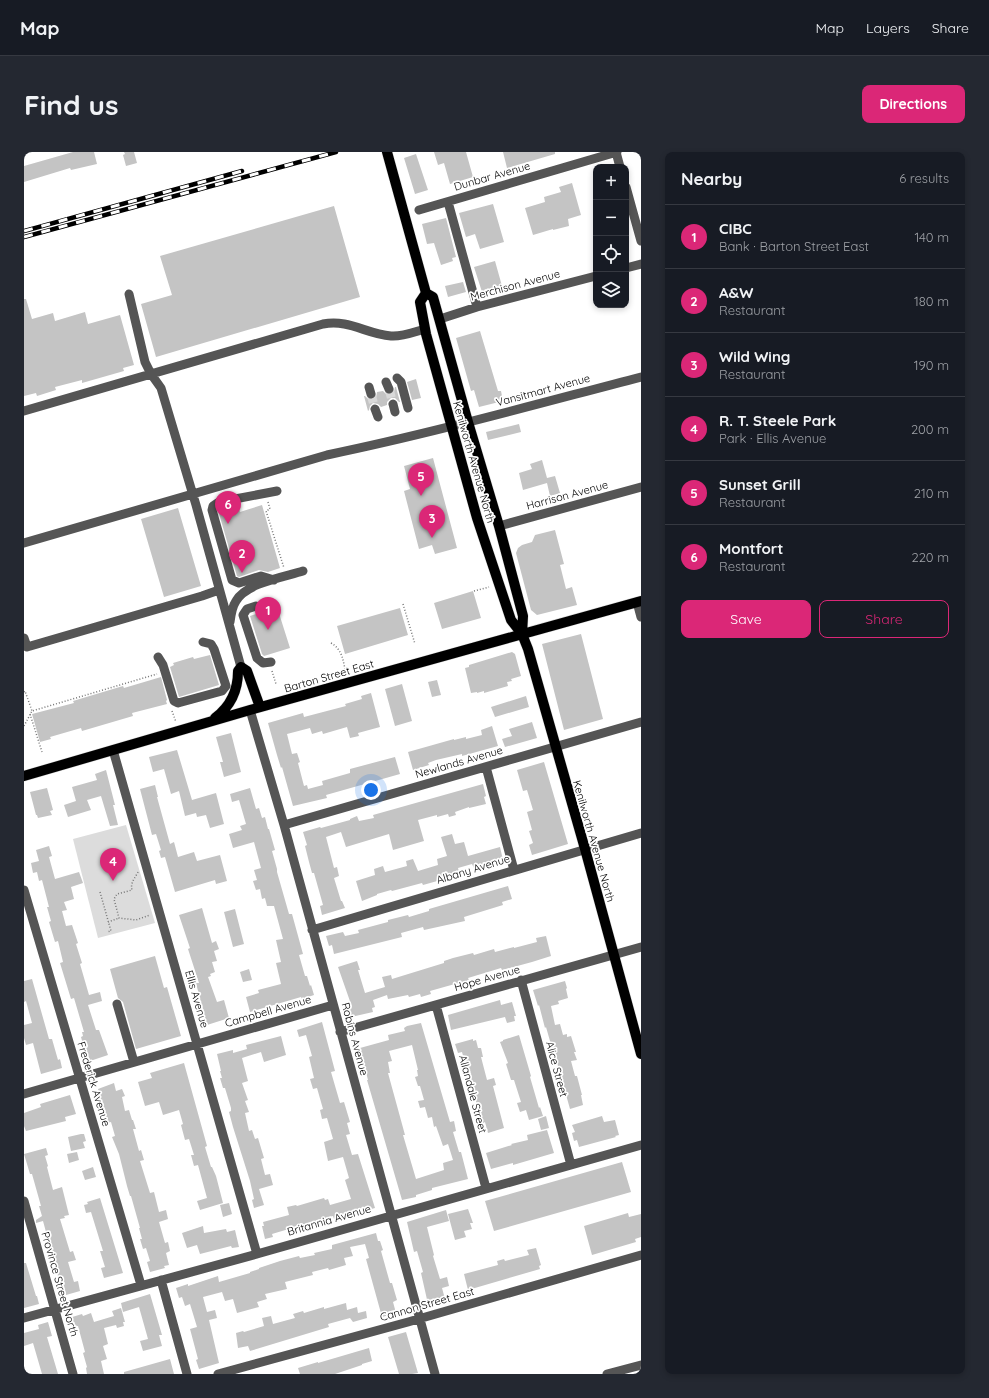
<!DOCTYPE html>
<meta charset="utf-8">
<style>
:root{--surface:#171b24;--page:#242831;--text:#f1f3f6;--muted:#9ea1a6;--line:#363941;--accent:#db2777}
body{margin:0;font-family:Quicksand,sans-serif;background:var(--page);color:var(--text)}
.controls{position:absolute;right:12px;top:12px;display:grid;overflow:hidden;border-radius:8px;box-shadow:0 2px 6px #0003}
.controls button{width:36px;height:36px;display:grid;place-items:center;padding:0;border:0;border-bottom:1px solid var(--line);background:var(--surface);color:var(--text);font:20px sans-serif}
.you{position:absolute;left:347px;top:638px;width:14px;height:14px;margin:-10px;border:3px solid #fff;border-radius:50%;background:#1a73e8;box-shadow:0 0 0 6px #1a73e833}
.badge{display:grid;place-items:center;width:26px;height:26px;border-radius:50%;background:var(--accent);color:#fff;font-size:13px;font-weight:700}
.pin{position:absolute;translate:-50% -33px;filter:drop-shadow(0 1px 2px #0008)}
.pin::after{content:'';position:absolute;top:21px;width:14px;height:12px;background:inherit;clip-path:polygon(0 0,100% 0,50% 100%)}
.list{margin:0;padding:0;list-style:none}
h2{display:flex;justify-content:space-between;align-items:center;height:52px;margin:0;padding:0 16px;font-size:17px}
h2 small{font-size:13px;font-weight:400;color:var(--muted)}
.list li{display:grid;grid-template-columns:26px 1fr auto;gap:12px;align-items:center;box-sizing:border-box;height:64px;padding:0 16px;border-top:1px solid var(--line)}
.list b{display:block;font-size:15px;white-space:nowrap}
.list p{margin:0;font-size:13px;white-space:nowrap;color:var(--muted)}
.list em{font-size:13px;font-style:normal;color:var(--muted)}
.actions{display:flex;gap:8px;padding:12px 16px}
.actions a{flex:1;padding:9px 0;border:1px solid var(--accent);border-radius:8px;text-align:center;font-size:14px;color:var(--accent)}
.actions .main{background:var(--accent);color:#fff}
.icon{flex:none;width:22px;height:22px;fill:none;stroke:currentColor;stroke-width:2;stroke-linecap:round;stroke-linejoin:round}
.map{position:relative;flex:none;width:617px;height:1222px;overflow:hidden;border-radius:8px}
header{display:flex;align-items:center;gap:24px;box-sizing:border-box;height:56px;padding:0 20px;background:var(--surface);border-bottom:1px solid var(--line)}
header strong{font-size:19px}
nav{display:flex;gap:22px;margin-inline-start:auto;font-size:14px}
.intro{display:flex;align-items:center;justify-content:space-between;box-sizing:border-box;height:96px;padding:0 24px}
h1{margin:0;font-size:28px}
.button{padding:10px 18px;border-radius:8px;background:var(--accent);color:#fff;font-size:14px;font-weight:700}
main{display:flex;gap:24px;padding:0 24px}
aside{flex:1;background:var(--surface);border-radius:8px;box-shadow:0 2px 6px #0003}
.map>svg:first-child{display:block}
</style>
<header>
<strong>Map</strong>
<nav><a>Map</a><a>Layers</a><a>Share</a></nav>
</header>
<div class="intro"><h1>Find us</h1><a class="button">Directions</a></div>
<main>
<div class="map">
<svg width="617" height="1222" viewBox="0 0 617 1222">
<rect width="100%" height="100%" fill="#fff"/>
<!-- green -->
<path fill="#dcdcdc" d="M102 673 131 771 74 786 49 687Z"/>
<!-- building -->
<path fill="#c4c4c4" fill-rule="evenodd" d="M49 0H70L73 12 47 18 46 16 0 30V14Z
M100 0H110L113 11 102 14 99 3 101 2Z
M410 0H442L449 25 426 32 420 11 414 13Z
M479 0H531V2L483 16Z
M392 2 404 38 391 42 380 6Z
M548 31 557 63 544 67 545 74 529 78V77L509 83 501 56 521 50 520 45 537 40 535 35Z
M469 52 480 90 456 97 451 82 442 85 435 61Z
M310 54 336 145 132 205 117 152 148 143 136 104Z
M422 66 432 105 428 106 429 109 417 113 410 91 403 92 398 72Z
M471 109 478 134 458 140 450 115Z
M439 130 442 140 424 145 421 134Z
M0 147H2L8 167 29 161 31 169 61 160 64 172 96 163 110 213 99 216 100 219 58 231V228L31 235 32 238 13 244 12 241 0 244Z
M456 179 474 239H477L479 249 455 255 450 238 447 239 432 186Z
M392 227 397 246 388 248 383 230Z
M371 235H372L376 250H375L371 246H367L363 250V253L357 255 354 252 349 251 346 254 345 258 344 259 340 244H341L345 248H348L352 246 353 240 359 239 362 242 367 243 370 240Z
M495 272 497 280 464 288 462 280Z
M409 306 433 396 411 402 408 393 395 397 380 339 386 337 380 314Z
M518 308 523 326 531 324 536 341 526 344 523 331 499 338 495 321 508 317 506 312Z
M214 352 216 360 238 353 256 416 244 420 235 418 215 425 213 424 194 358 197 356Z
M154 356 177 434 140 445 117 367Z
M531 378 540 412 536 413 542 437 548 435 553 453 513 463 507 458 492 401 494 396 498 393 508 390 511 383Z
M449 439 457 466 418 477 410 451Z
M253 455 266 496 240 504 238 502 226 464Z
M376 456 384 483 321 502 313 474Z
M557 482 579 567 540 578 518 492Z
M488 500 491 502 497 524 487 527 488 529 483 530 484 534 460 541V539L453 541V540L447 541 441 516 445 515V513Z
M186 503 195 533 155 545 146 515 150 513 149 511 169 505 170 507Z
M137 525 143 548 142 549 143 552 108 561 109 564 58 579 57 576 26 585 27 587 16 590 8 562 50 551 49 549 99 534 100 536Z
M413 528 417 543 408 545 404 530Z
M378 532 388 569 371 574 361 537Z
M347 541 356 575 334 581 335 584 326 586 323 575 299 582 298 579 288 582 286 576 263 582 268 602 273 601 276 610 274 611 280 634 283 633 284 637 299 633 298 629 326 621V617L371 605 376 622 302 643 303 646 269 654 258 615 257 616 253 603 244 571 279 561 280 565 322 554 321 552 338 547 337 544Z
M502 544 505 555 471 565 467 555Z
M508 570 513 586 481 595 478 587 488 584 485 577Z
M468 574 474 594 438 604V602L412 608 404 611 405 613 389 618 384 600 430 587V588L442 585V587L458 583 457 578Z
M207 581 217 620 200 625 196 610H199L192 585Z
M153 598 168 648 192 641 200 672 186 676 182 663 173 665 172 661 161 664 155 639 147 642 140 617 129 620 125 605Z
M520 610 544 692 508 703 505 693 509 691 505 679 508 678 503 660 509 658 503 638 499 639 493 618Z
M82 618 91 653H89L94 673 86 674 77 644 63 648 67 658 44 665 40 653 52 649 48 635 73 628 71 622Z
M459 632 462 644 460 645 462 652 445 656V655L431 660 432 663 425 665 424 662 413 665V663L394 668 400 689 369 698 365 682 322 695 317 680 302 685 310 716 313 715 315 724 310 726 317 749H318L321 756 298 763 296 754 299 753 290 721H288L285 710 281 694 283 693 279 680 296 675 297 676 326 668V667L333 664 335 669 350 666 349 663Z
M131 633 134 645H133L146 692 150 690 154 705 170 700 173 709 196 703 203 729 192 732 191 728 151 740 141 705 137 706 135 699 137 698 132 682 128 683 116 637Z
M23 636 29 658 26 659 28 663 14 666 13 663H12L6 640Z
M226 636 232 657 235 656 238 666 241 665 244 677H245L251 698 248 699 253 717V720L265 762H268L279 802 275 803 281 824H283L286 834 287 833 290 843 278 847 277 845 226 860 222 845 235 841 234 838 257 832 252 811 257 810 252 788 259 787 250 754H243L241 746 238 747 236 737 232 738 229 729 233 728 230 718 237 716 230 690 209 696 205 682 218 678 216 674 222 672 215 648 208 650 206 642Z
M428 682 431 692 440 690 444 704 476 695 479 708 476 709 477 710 463 714V713L450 716 448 712 434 716 435 720 423 724 424 726 399 733 398 731 368 739 367 738 353 742V743L338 749 332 729 351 723 350 717 359 714 361 720 383 714 382 709 389 707 394 719 414 713 413 707 423 704 417 685Z
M25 694 28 704 25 705 31 727 55 720 59 731 47 735 50 747 40 750 43 758 38 759 42 774 48 773 54 791 52 792 58 811 56 812 65 843 76 840 78 849 64 853 72 878H75L84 903 66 909 62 896H60L57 885 59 884 58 880H60L50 846 47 847 36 811 39 810 34 789 31 790 25 770 27 769 23 755H25L18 728 15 729 13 720 9 721 7 711 15 709 12 698Z
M484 734 488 747 478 750 479 753 440 765 441 769 400 778 399 775 377 781 378 785 310 802 308 793 305 794 302 784 319 780 321 784 335 781 334 778 364 770V768L384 763 385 765 405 759V757Z
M178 756 188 791 192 789 195 797 190 799 193 809 188 810 191 820 186 822 187 824 184 825 193 850 200 848 205 866 183 873 173 835 172 831H175L164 797 166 796 155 763Z
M211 757 220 792 209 795 200 760Z
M522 784 527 804 508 810 478 818 477 816 444 826 445 828 406 839 407 842 397 845 396 842 385 845 384 843 364 847 363 843 349 848 351 855 348 856 349 860 327 865 325 856 328 855 314 815 333 809 336 818H334L341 841 361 835 358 825 367 823 368 827 420 811V809L429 806 449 801 450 803 470 797 471 800 490 795V796L513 790 512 786Z
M131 804 140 836 143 835 157 884 112 897 99 850 94 846 86 817Z
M225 817 228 828 219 830 216 820Z
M8 827 25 887H28L34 908 36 907 38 916 17 922 9 891 2 893 0 886V873L8 871 2 849 0 850V829Z
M541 829 543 836 542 837 544 846 534 849 535 852 527 854 531 873 536 872 539 883 543 882V885L547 884 552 900H550L553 908 547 909 551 924H553L558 943H557L559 953 546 957 529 896H528L522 875 521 876 515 853 514 854 509 838Z
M476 848 477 853 488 850 492 864H490L491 869 483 871 481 865 427 878 424 863Z
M298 870 311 919 307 920 316 951 320 950 326 970 323 971 326 982 322 983 328 1003 334 1002 351 1056 310 1067 309 1064 298 1067 248 1082 249 1085 241 1087 238 1074H240L239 1070 265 1063 263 1055 272 1053 273 1054 300 1046 301 1048 304 1047 306 1053 327 1047 321 1028 325 1026 319 1005 304 1009 300 990 309 987 303 966 298 967 296 958 299 957 293 936 289 937 286 927 290 926 285 905 288 904 282 883 275 885 273 878Z
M397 871 426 970 430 969 432 979 429 980 435 1000H437L444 1027 408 1036V1038L392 1043V1045L378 1048 343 928H344L336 896 365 888 364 883 381 879 380 876 383 874ZM388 893 394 918H393L394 924 391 925 394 934H396L400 948 394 949 396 956 401 955 404 966 408 965 410 975 412 974 419 994 424 992 429 1008 419 1011 420 1018 392 1027 379 983H381L364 921H366L364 910 368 909 365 899Z
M495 883 507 924 506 925 515 956 516 955 519 964 505 968 502 958 496 960 493 951 497 950 490 928H487L482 912 484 911 476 890 479 889V888Z
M257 884 262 903 240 910 237 900 218 906 224 929 218 931 224 948 221 949 225 960 221 961 225 979 228 978 231 987 234 986 240 1006 237 1007 241 1023 246 1022 249 1033 235 1037 240 1053 230 1056 228 1048 230 1047 226 1029 209 975 205 960 207 959V956L201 936H199L196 926H198L196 919H197L193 902 209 898V901L223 897 222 893Z
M449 887V889L452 888 454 896H457L459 905H457L463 928 470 926 472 933 469 934 480 976 464 981 461 970 459 971 451 946 449 930H446L438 900 434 901 431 892Z
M160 911 183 994 181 995 187 1015H188L192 1024 199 1051 176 1058 173 1049 183 1046 174 1013 170 1014 167 1003H170L165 987 161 988 157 973 159 972 155 958 139 963 135 950 121 954 114 930 128 926 126 921Z
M90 931 92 939 98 937 101 944 98 945 101 959 105 958 108 968H109L112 977H109L115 999 117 998 120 1008 116 1009 126 1041 130 1040 135 1060 142 1058 144 1067 135 1070 141 1091 144 1090 146 1099 142 1101 145 1113 140 1114 141 1116 126 1120 123 1110 126 1109 122 1096 119 1097 116 1087H118L115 1076H116L107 1044H106L103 1034 95 1002 88 985 91 984 87 970 83 971 74 937Z
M46 943 52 962 41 965 42 969 2 979 0 974V961L17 955 16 952Z
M522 964 525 976 517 978 514 967Z
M578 964 580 970 591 968 595 983 591 984 592 985 555 995 553 988 550 989 548 981 551 980 548 973Z
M523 978 530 1001 489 1013V1011L467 1017 462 1001 488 993 487 992 504 988 503 983Z
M57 982H60L62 989 59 990 61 996 47 999 44 985Z
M22 996 24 1003 21 1004 24 1014 23 1015 29 1038 38 1035 45 1063 40 1064 41 1066 36 1067 46 1100 49 1099 52 1108 44 1110 50 1130 54 1129 56 1139 42 1143 36 1123 34 1124 19 1069 12 1071V1068L18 1064 15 1054H17L8 1022H6L0 1002Z
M53 1000 55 1008 45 1011 43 1002Z
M598 1010 607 1040 470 1079 461 1049Z
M69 1015 72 1025 61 1028 58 1019Z
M76 1046 99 1121 80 1126 77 1116 81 1115 76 1099H79L67 1060 62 1061 60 1053 64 1052 63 1050Z
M205 1051 208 1062 199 1065 196 1053Z
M444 1057 449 1071H446L448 1077 440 1079 442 1085 431 1088 424 1062Z
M422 1058 425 1069 403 1075 410 1103 409 1104 416 1127 423 1125 425 1134 418 1136 421 1147 404 1152 397 1121 399 1120 393 1099 390 1100 383 1070Z
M604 1061 605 1065 617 1062V1085L611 1087 612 1090 568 1103 560 1074Z
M179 1074 180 1081 202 1077 203 1080 211 1078 215 1095 208 1096 207 1094 176 1102 173 1093 163 1096 158 1081Z
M352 1081 354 1089H356L359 1098 357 1099 366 1131H368L373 1148 369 1150 372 1161 358 1165 342 1107 345 1106 341 1092 326 1095 329 1104 320 1106 322 1113 305 1118 304 1116 288 1120 289 1123 261 1130 263 1137 241 1142 243 1147 233 1150 235 1155 213 1161 209 1147 201 1149 198 1140 179 1145 183 1160 191 1158 193 1166 185 1168 195 1211 175 1217 172 1208 174 1207 166 1177 173 1175 166 1152 161 1154 158 1145 155 1146 152 1136 164 1132V1134L194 1124 195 1130 226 1121V1120L235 1117V1116L256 1109 275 1104 276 1106 291 1103 290 1101 308 1097V1093Z
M512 1096 517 1113 515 1114 516 1117 444 1138 440 1122 474 1113 473 1109 480 1107 481 1109 505 1103 503 1098Z
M0 1111H2L12 1144H13L15 1152 0 1156Z
M126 1142 138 1183H135L138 1194 119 1199 116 1189 124 1187 115 1155 99 1160 97 1151Z
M322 1151 323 1158 333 1155 334 1161 342 1159 343 1166 329 1170 326 1166 304 1172 305 1175 226 1199 224 1194 214 1196 212 1181 219 1179 220 1180 240 1174 238 1166 247 1164 249 1172 271 1166 269 1162 279 1159 280 1161 300 1155V1157Z
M97 1156 101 1170H99L100 1174 93 1176 92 1173 80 1176 84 1192 79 1194 83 1207 77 1209 80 1222H63L62 1216 63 1215 59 1201 61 1200 54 1174 48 1175 45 1166 58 1162 59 1164 67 1161 70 1170 90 1164 88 1159Z
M24 1170 28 1184 23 1185 34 1222H18L9 1191 0 1194V1181L15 1177 14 1173Z
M382 1180 394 1221 388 1222H375L364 1185Z
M345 1196 348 1209 338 1212V1213L311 1222H276L274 1216 294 1210V1211Z
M146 1207 150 1222H100V1220Z"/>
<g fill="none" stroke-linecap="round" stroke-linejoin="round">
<!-- minor-tunnel -->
<path stroke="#d9d9d9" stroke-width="9" stroke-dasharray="9 4.5" stroke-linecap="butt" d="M365 237 369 252
M347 242 351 257"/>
<defs>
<path id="major" d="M363 0 402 141 409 145 444 270 475 374 499 464 498 482
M402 141 396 150 402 182 453 366 487 468 498 482 504 497 561 697 617 902
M191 566C207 554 214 539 214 519L217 515 223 519 236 555
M0 624 226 558 617 449"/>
</defs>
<!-- major casing -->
<use href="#major" stroke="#dbdbdb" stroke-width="11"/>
<!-- path -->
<path stroke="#777" stroke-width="1.5" stroke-dasharray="1 2" stroke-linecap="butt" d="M244 350 246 357 242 359 260 416
M450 439 465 435
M379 452 391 492
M307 491C319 498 319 509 322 522
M248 519 252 532
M0 540 1 539 8 559
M148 559 152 570
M6 562 18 600
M0 574 8 559 133 522
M114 720C111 726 106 731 108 738L93 742 90 747 95 766 112 768 126 763
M76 740 87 779 83 780
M84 770 95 766"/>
<!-- minor -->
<path stroke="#555" stroke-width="9" d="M592 0 596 15
M602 35 617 89
M424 50 453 155
M395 58 593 0
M602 116 617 112
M105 142 121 210 127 222 137 236 172 353 217 515
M416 167 453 155 572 124
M373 226 377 230 384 256
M362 230 365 237
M345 235 347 242
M369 252 371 260
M351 257 354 265
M0 259 299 172C325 167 342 182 367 184 378 185 390 180 401 177
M475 374 617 335
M0 391 303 303C409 281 513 252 617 225
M250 428 237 424 215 431 208 428 188 358 189 354 195 350 253 339
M613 450 617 465
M232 454 223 457 219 463 233 506 239 511 247 510
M206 470C207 462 208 455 212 449 222 431 260 425 279 419
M0 486 3 495 178 444 195 438
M134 505 139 513 150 549 154 551 198 539 202 534 190 497 187 492 179 490
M226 558 260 673 411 1222
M89 598 233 1102
M462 615 490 718
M260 673 617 570
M0 738 117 1133
M288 778 617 681
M497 828 547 1013
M93 852 110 910
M412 853 462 1036
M316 880 617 795
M0 942 309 853
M0 1049 49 1222
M137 1128 163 1222
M0 1166 233 1102 617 993
M194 1222 384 1170 617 1103
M583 1222 617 1213"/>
<!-- major -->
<use href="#major" stroke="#000" stroke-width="10"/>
<defs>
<path id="rail" d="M0 79 218 19
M0 85 312 0"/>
</defs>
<!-- rail casing -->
<use href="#rail" stroke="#000" stroke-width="4.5"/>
<!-- rail -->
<use href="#rail" stroke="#fff" stroke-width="3" stroke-dasharray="9" stroke-linecap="butt"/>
</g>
<g text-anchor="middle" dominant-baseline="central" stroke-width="3.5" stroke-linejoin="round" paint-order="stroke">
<!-- street labels -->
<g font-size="11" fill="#000" stroke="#fff">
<text transform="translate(468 24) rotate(-16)">Dunbar Avenue</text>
<text transform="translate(491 133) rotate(-15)">Merchison Avenue</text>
<text transform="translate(519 238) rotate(-15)">Vansitmart Avenue</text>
<text transform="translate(450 310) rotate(74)">Kenilworth Avenue North</text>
<text transform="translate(543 343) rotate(-15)">Harrison Avenue</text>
<text transform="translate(305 524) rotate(-16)">Barton Street East</text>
<text transform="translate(435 610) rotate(-16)">Newlands Avenue</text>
<text transform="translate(570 689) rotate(74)">Kenilworth Avenue North</text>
<text transform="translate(449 717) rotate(-17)">Albany Avenue</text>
<text transform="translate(463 826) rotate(-16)">Hope Avenue</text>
<text transform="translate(173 847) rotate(74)">Ellis Avenue</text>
<text transform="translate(244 859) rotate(-16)">Campbell Avenue</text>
<text transform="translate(331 887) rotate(75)">Robins Avenue</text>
<text transform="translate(533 917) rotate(75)">Alice Street</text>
<text transform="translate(70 932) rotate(73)">Frederick Avenue</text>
<text transform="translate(449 942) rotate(75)">Allandale Street</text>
<text transform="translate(305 1068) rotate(-16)">Britannia Avenue</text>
<text transform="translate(36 1132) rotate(74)">Province Street North</text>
<text transform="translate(403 1152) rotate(-16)">Cannon Street East</text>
</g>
</g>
</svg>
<div class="controls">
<button>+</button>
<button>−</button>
<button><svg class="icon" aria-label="locate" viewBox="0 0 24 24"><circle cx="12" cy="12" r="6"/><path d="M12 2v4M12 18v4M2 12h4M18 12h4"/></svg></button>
<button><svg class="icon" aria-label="layers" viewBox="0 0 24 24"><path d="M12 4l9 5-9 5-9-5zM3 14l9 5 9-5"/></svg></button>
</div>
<div class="you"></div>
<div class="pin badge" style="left:244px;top:478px">1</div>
<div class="pin badge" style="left:218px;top:421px">2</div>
<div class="pin badge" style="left:408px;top:386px">3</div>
<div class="pin badge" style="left:89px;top:729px">4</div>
<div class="pin badge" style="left:397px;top:344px">5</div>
<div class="pin badge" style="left:204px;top:372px">6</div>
</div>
<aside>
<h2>Nearby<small>6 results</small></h2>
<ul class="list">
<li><span class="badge">1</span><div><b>CIBC</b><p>Bank · Barton Street East</p></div><em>140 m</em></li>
<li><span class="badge">2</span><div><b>A&amp;W</b><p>Restaurant</p></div><em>180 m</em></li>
<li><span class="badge">3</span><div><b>Wild Wing</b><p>Restaurant</p></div><em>190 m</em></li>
<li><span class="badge">4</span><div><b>R. T. Steele Park</b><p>Park · Ellis Avenue</p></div><em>200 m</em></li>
<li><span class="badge">5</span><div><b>Sunset Grill</b><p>Restaurant</p></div><em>210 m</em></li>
<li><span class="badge">6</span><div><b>Montfort</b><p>Restaurant</p></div><em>220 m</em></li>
</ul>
<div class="actions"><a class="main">Save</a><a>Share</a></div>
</aside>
</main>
